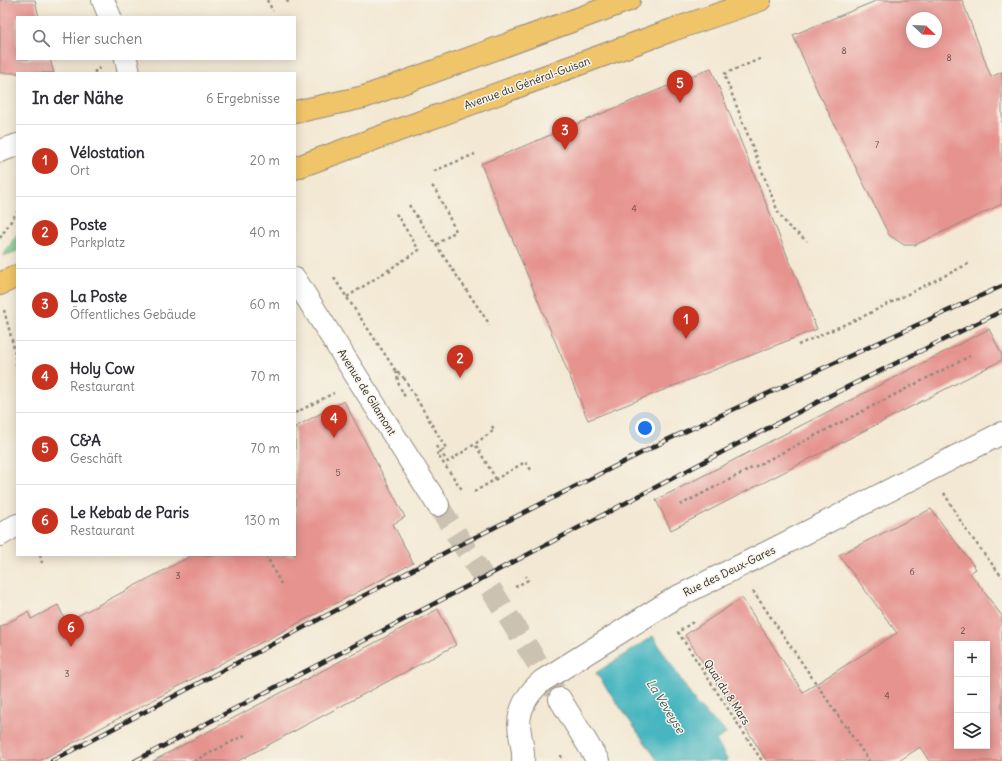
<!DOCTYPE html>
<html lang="de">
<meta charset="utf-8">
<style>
:root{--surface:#fff;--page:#f7f7f7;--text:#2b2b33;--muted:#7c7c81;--line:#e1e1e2;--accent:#c8321e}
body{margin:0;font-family:Delius,sans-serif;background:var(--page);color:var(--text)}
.controls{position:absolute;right:12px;bottom:12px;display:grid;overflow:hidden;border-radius:0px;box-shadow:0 2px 10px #0003}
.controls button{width:36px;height:36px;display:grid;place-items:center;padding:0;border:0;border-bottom:1px solid var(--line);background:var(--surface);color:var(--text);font:20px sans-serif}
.compass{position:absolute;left:906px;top:12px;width:36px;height:36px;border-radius:50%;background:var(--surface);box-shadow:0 2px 10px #0003;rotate:113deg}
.you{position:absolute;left:645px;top:428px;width:14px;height:14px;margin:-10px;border:3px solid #fff;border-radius:50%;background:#1a73e8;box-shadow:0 0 0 6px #1a73e833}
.badge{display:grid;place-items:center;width:26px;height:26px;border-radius:50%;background:var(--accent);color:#fff;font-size:13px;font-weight:700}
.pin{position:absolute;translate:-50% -33px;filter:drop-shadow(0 1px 2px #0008)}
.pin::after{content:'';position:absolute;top:21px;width:14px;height:12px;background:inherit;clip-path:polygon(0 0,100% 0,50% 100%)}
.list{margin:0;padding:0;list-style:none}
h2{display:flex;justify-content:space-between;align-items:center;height:52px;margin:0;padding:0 16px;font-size:17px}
h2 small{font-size:13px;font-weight:400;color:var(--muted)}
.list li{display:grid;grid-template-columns:26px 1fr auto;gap:12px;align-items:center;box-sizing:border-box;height:72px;padding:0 16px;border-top:1px solid var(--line)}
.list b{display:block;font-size:15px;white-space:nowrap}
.list p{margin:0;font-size:13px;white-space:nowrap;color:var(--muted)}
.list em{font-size:13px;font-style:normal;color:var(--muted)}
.icon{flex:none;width:22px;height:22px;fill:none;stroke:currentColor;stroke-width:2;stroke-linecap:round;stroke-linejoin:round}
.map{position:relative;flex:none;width:1002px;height:761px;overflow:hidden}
.search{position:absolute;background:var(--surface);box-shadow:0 2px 10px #0003;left:16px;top:16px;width:280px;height:44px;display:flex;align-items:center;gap:10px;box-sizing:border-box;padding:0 14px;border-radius:0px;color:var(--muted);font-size:15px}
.panel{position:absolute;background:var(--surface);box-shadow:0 2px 10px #0003;left:16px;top:72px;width:280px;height:484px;border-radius:0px}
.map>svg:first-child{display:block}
</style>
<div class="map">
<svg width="1002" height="761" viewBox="0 0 1002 761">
<rect width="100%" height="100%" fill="#f7f3e8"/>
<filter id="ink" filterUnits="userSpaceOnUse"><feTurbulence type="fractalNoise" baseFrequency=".025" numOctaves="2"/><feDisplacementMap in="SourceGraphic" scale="8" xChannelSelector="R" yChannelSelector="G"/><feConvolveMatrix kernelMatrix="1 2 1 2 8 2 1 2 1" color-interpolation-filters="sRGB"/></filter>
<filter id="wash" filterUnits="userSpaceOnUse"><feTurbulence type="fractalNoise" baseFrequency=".012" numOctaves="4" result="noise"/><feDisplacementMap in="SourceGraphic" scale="16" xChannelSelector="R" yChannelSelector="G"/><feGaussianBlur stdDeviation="0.9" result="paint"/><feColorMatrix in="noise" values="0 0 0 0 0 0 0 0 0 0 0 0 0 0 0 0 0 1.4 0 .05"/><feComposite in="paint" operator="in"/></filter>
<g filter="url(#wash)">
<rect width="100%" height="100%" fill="#f3e8d3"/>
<!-- green -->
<path fill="#77c98b" stroke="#517a5b" d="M17 234V251L3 256Z"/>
<!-- water -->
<path fill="#47b6c0" stroke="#397076" d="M653 636 697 705 727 733 716 740 728 761H658L596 673Z"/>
<g id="blocks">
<!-- building -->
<path fill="#e6938f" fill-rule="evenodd" d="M0 0H35L39 17H17V59H50L54 73H0Z
M878 0H962L991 77 1002 72V204L915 245H904L889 235 822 99H821L793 35ZM912 18H936V42H912Z
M711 68 817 329 588 420 481 164Z
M989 329 1002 355V360L671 530 656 500Z
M344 401 405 517 393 524 413 563 226 661 39 761H0V627L28 612 31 619 58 605 66 622 193 555H295V427Z
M931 509 976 569 970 573 1002 616V761H929L920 747 899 761H767L685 635 742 598 803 692 897 633 839 555ZM957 644H987V746H957Z
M438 609 456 645 238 761H153Z"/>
</g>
</g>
<g filter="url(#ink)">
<use href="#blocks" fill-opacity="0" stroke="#8f8a7f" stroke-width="1"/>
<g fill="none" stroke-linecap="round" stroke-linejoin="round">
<!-- tertiary-tunnel -->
<path stroke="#cbc2b1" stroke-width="22" stroke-dasharray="22 11" stroke-linecap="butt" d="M438 505 560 699"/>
<defs>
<path id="minor" d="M103 0 110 17
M126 59 129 73
M0 535 17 525
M523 761C524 751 521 742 520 733 516 712 527 694 542 681L675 598 772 550 1002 433"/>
<path id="tertiary" d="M0 151 17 145
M295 279 438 505
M560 699 598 761"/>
<path id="primary" d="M295 112 364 97 629 0
M295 168 672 30 760 0
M0 284 17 276"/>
</defs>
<!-- minor casing -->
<use href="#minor" stroke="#8f8a7f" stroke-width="24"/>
<!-- tertiary casing -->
<use href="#tertiary" stroke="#8f8a7f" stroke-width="24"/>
<!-- primary casing -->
<use href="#primary" stroke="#8f8a7f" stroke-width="24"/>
<!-- path -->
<path stroke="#8f8a7f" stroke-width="2.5" stroke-dasharray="3 3" stroke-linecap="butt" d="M267 0 273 11
M287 0 289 5
M760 59 724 74 778 212 788 226 807 241
M95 73V70L100 68
M434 171 475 154
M432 186 435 189 456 231 436 245
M409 205 490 325
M0 238 17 212
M389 270 392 275
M334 278 396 371 404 378
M347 297 419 250 395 212
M4 310 14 348 17 370
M798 345 864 316 970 263
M396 371 399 385 405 397
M295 413 334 393
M492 426 494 430 475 444 496 479
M436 446 448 462 475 444
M474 492 525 462 532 471
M944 493 966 530 1002 577
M680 505 970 356
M40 555 42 563
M266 555 281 584
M515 587 528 580 526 576
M753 591 869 761
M693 622 678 632 762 761
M847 728 851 725
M561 755 562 761
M194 761 245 735"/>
<!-- minor -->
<use href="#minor" stroke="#fff" stroke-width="22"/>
<!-- tertiary -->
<use href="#tertiary" stroke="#fff" stroke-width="22"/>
<!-- primary -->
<use href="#primary" stroke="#f0c469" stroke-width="22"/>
<defs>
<path id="rail" d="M52 761 446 552 669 439 1002 286
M135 761 829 396 1002 311"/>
</defs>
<!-- rail casing -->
<use href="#rail" stroke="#2b2b2b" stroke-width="4.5"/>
<!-- rail -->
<use href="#rail" stroke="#f7f3e8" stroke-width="3" stroke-dasharray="9" stroke-linecap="butt"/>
<!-- path-bridge -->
<path stroke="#8f8a7f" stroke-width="2.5" stroke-dasharray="3 3" stroke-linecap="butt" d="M404 378 446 448 437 454 463 491"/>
</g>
</g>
<g text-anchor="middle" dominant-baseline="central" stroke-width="3" stroke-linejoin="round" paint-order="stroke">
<!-- number labels -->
<g font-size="9" fill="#5a4544">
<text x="844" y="50">8</text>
<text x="949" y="57">8</text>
<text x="877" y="144">7</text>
<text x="634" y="208">4</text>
<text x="338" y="472">5</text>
<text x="912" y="571">6</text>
<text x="178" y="575">3</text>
<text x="963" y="630">2</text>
<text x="67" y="673">3</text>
<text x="887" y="695">4</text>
</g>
<!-- street labels -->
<g font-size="11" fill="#2b2b2b" stroke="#f7f3e8">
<text transform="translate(527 83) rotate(-20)">Avenue du Général-Guisan</text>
<text transform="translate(367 392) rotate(58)">Avenue de Gilamont</text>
<text transform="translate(729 571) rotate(-26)">Rue des Deux-Gares</text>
<text transform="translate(727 692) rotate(57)">Quai du 8 Mars</text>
</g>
<!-- water labels -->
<g font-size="12" font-style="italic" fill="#355c5f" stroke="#f7f3e8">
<text transform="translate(666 706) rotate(58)">La Veveyse</text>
</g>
</g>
</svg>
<div class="controls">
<button>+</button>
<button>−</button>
<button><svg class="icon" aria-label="layers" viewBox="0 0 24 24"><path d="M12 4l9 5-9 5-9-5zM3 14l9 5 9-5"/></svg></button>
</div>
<svg class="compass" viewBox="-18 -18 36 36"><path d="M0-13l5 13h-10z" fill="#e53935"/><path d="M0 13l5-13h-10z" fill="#7c7c81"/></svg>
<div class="you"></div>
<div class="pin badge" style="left:686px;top:339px">1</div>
<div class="pin badge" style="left:460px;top:378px">2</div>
<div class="pin badge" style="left:565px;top:150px">3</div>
<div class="pin badge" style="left:334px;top:438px">4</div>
<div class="pin badge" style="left:680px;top:103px">5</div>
<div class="pin badge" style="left:71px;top:647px">6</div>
<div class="search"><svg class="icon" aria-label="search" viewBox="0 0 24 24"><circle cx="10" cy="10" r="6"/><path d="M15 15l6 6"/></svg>Hier suchen</div>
<section class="panel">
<h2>In der Nähe<small>6 Ergebnisse</small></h2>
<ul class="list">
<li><span class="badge">1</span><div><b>Vélostation</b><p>Ort</p></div><em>20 m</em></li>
<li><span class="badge">2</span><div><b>Poste</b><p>Parkplatz</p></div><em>40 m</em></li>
<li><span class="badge">3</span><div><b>La Poste</b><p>Öffentliches Gebäude</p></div><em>60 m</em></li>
<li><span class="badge">4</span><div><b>Holy Cow</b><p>Restaurant</p></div><em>70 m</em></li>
<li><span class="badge">5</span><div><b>C&amp;A</b><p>Geschäft</p></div><em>70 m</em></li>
<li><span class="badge">6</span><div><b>Le Kebab de Paris</b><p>Restaurant</p></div><em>130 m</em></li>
</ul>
</section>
</div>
